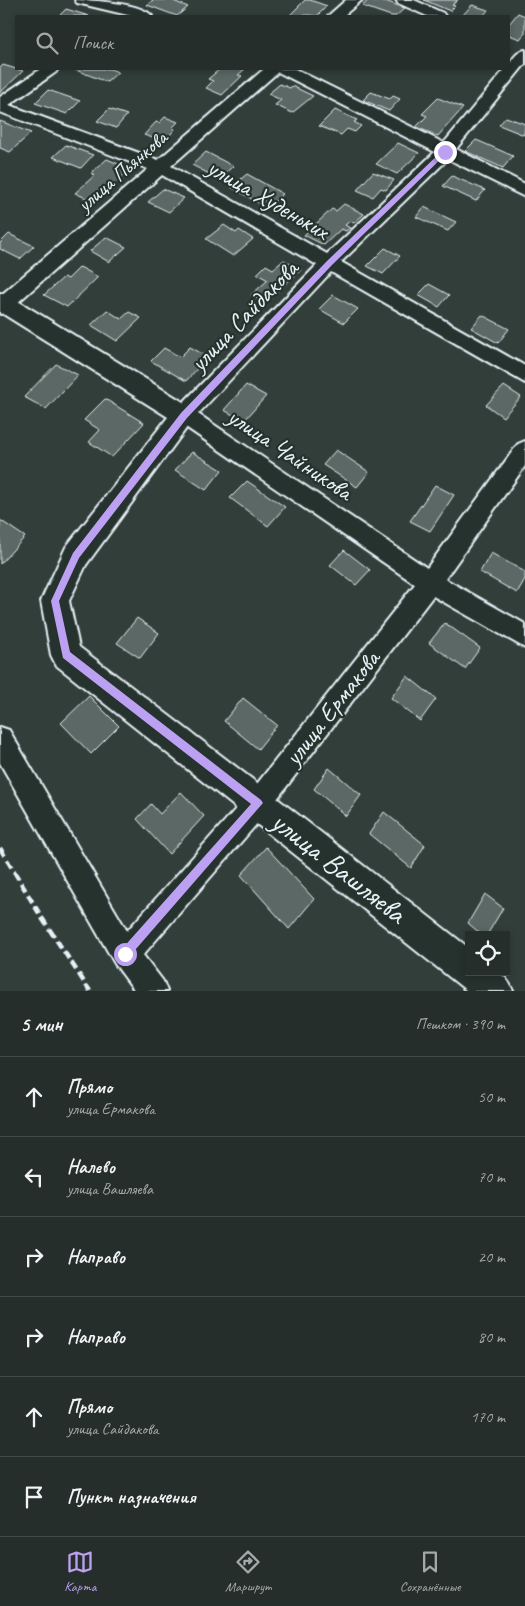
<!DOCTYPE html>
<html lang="ru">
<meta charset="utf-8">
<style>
:root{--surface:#262e2b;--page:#323a37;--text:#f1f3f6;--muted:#a4a8a9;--line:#424a47;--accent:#bca0f2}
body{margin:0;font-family:Caveat,sans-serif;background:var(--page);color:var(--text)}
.controls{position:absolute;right:15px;bottom:15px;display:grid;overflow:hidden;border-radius:0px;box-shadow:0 2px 8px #0003}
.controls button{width:45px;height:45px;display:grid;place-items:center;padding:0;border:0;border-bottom:1px solid var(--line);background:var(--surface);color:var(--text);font:25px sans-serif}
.stop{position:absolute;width:15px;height:15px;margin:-11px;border:4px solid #bca0f2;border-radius:50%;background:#fff}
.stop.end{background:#bca0f2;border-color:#fff;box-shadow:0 1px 5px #0008}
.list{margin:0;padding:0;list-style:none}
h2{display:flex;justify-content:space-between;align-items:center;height:65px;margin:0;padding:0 20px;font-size:21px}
h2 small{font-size:16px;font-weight:400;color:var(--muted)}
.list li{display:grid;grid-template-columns:32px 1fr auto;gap:15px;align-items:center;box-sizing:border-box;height:80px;padding:0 20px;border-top:1px solid var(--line)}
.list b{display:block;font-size:19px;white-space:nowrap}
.list p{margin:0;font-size:16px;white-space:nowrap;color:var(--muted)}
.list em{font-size:16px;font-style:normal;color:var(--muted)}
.icon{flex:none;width:28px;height:28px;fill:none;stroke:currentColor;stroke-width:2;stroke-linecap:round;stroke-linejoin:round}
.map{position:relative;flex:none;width:525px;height:991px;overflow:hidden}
.search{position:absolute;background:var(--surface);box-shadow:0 2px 8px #0003;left:15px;right:15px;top:15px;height:55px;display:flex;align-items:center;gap:12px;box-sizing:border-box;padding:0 18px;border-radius:0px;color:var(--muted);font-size:19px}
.sheet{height:545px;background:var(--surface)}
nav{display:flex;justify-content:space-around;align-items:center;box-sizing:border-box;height:70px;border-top:1px solid var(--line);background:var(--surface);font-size:14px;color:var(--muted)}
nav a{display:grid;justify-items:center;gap:2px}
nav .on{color:var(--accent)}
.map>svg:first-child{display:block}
</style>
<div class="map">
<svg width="525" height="991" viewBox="0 0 525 991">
<rect width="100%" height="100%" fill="#323e39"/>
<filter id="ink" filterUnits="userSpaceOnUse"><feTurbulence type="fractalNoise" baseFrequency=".02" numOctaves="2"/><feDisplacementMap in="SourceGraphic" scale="10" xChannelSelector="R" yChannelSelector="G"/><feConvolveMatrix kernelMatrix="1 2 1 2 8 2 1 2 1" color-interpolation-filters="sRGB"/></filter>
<g filter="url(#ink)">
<!-- building -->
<path fill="#5c6865" stroke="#e8f1f8" d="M153 0H171L188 7 177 16 147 5Z
M305 0H310L327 6 317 16 309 15 289 16Z
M369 0 383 2 385 1 405 8 396 16H391L362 6Z
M424 0H458L452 5 455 6 450 11Z
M472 5 488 10 483 16H462Z
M66 9 89 16H59Z
M518 13 525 16V33L520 39 509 35V24Z
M3 65 23 71 0 93V68Z
M73 69H110L118 72 107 82Z
M220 69H245L238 75 242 76 222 95 206 88 213 81 208 79Z
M280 84 290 88 292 86 313 96 292 113 275 105 281 100 268 94Z
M48 90 80 101 67 114 35 103Z
M371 92 390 99 393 96 400 99 389 111 363 100Z
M438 98 463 108 438 136 416 127 427 116 422 114Z
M109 109 127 115 116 128 97 121Z
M335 110 357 120 354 122 361 126 355 132 347 129 341 135 319 126Z
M165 117 178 122 172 128 175 129 164 142 144 135 156 122 159 123Z
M506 117 525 124 524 135 499 125Z
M0 121 31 133 10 152 0 148Z
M476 140 481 142 513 156 503 168 465 151Z
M398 143 419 153 397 174 376 164Z
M66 145 93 155 81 168 53 157Z
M206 152 233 166 219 179 192 165Z
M107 159 130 169 95 202 75 193 95 175 91 173Z
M373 172 394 180 386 190 381 188 373 197 357 190Z
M247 174 283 194 267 208 231 187Z
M452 176 485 190 476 201 443 186Z
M163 189 184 198 169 212 148 202Z
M344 204 364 214 354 223 350 221 345 225 350 228 346 231 341 229 324 245 304 235 332 209 336 211Z
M424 207 456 222 448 231 416 217Z
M224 225 236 233 239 230 253 239 233 256 206 239Z
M9 234 34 246 20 259 0 249V243Z
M106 237 126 247 109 262 90 251Z
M385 248 400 256 383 274 367 266Z
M284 260 301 270 264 303 251 295 268 280 257 274 266 265 273 269Z
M80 267 98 277 67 307 44 295 64 277 68 279Z
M429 284 449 295 439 307 418 295Z
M333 295 358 309 344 323 319 309Z
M107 310 121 319 129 312 141 318 117 341 91 325Z
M482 315 509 329 498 343 471 328Z
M190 347 208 357 186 381 151 361 164 348 180 357Z
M56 364 78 375 46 409 24 397Z
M246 385 266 396 244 421 224 410Z
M504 386 521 397 503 417 486 405Z
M105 399 144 423 112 457 89 442 100 430 84 420Z
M336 450 369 472 357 487 323 465Z
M192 452 222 470 206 490 175 470Z
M247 481 285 507 268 526 230 498Z
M435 485 454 495 430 531 410 521Z
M0 520 25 537 0 564Z
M344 550 370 570 356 585 330 565Z
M491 553 525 572V579L517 593 480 572Z
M137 618 159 633 140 658 117 643Z
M445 623 480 648 465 669 429 643Z
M407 676 436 699 420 721 391 698Z
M89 696 119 726 91 754 61 723Z
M243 698 277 725 258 749 224 721Z
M329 768 361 795 346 816 314 789Z
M181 792 204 816 169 854 137 819 151 804 160 814Z
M384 812 425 845 411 868 369 834Z
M266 847 314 899 289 929 241 875Z
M485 894 503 908 487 935H482L468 923Z"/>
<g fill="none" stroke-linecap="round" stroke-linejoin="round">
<defs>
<path id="minor" d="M75 0C92 0 142 3 152 16H132L77 3Z
M346 0H362L343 16H328Z
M396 0H414L443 13 445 16H427L398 3Z
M525 50V64L456 149 525 184V197L448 159 341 262 525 366V383L331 272 198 414 427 568 518 444 525 441V466L445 579 525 624V648L433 596 267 812 143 955 163 981 167 991H135L115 964 0 763V727L9 730 127 931 249 794 415 584 177 421 174 415 177 409 317 265 162 175 7 312 0 314V296L148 169 0 112V97L41 69H58L56 72 9 105 158 160 264 69H295L444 143 505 69H509C509 61 518 51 525 50ZM278 72 435 152 327 254 171 166Z"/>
<path id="tertiary" d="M0 293 8 295 193 408 196 415 86 565 69 601 79 647 269 792 469 948V972C492 972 503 967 513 991H467L56 665 51 655 41 601 45 592 66 547 168 417 0 312Z"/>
</defs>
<!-- minor casing -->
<use href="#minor" stroke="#e8f1f8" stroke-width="4"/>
<!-- tertiary casing -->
<use href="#tertiary" stroke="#e8f1f8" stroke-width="4"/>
<!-- minor -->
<use href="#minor" fill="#26332d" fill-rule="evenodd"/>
<!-- tertiary -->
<use href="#tertiary" fill="#26332d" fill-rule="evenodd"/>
<!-- rail -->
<path stroke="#e8f1f8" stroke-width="4.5" stroke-dasharray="9 4.5" stroke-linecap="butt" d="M0 848 42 918 90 991"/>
</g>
</g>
<!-- route -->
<path fill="#bca0f2" d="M443 150 448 152 332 265 187 418 79 558 59 601 70 652 261 800 263 803 129 957 125 959 121 957 120 954 121 950 251 804 63 658 51 601 73 553 181 413 327 261Z"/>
<g text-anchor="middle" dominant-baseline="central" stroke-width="4.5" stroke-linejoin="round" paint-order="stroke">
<!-- far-street labels -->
<g font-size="21" fill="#e8f1f8" stroke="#26332d">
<text transform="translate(122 171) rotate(-41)">улица Пьянкова</text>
</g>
<!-- street labels -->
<g font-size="25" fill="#e8f1f8" stroke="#26332d">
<text transform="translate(268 199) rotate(30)">улица Худеньких</text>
<text transform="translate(244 316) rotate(-46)">улица Сайдакова</text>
<text transform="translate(290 454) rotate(34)">улица Чайникова</text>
<text transform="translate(332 708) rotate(-52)">улица Ермакова</text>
</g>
<!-- near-street labels -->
<g font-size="30" fill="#e8f1f8" stroke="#26332d">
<text transform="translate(339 867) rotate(38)">улица Вашляева</text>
</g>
</g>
</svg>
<div class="controls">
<button><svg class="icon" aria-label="locate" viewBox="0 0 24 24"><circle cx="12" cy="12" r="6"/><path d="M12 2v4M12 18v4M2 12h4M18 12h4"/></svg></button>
</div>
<div class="stop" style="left:125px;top:954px"></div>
<div class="stop end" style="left:445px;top:152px"></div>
<div class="search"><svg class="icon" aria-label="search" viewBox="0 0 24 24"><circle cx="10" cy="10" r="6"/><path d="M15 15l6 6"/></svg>Поиск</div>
</div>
<section class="sheet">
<h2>5 мин<small>Пешком · 390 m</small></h2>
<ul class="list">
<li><svg class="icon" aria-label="ahead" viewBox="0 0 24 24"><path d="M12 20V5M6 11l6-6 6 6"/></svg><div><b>Прямо</b><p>улица Ермакова</p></div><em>50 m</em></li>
<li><svg class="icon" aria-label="left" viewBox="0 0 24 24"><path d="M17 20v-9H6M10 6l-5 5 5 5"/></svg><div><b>Налево</b><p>улица Вашляева</p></div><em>70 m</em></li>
<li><svg class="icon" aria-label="right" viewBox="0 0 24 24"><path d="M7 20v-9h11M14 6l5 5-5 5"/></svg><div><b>Направо</b></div><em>20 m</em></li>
<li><svg class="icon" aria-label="right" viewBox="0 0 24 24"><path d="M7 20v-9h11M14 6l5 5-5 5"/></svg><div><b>Направо</b></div><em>80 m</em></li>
<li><svg class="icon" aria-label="ahead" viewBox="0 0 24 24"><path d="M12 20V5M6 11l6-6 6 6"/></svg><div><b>Прямо</b><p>улица Сайдакова</p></div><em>170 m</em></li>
<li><svg class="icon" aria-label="arrive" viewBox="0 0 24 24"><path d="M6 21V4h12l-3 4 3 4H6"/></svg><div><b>Пункт назначения</b></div></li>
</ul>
</section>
<nav>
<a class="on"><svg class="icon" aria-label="map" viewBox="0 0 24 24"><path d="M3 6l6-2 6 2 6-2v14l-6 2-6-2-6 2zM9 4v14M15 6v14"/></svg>Карта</a>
<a><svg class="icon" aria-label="directions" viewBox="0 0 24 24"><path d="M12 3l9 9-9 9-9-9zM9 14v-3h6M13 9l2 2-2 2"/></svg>Маршрут</a>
<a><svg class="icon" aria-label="saved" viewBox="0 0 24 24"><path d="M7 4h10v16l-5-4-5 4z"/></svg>Сохранённые</a>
</nav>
